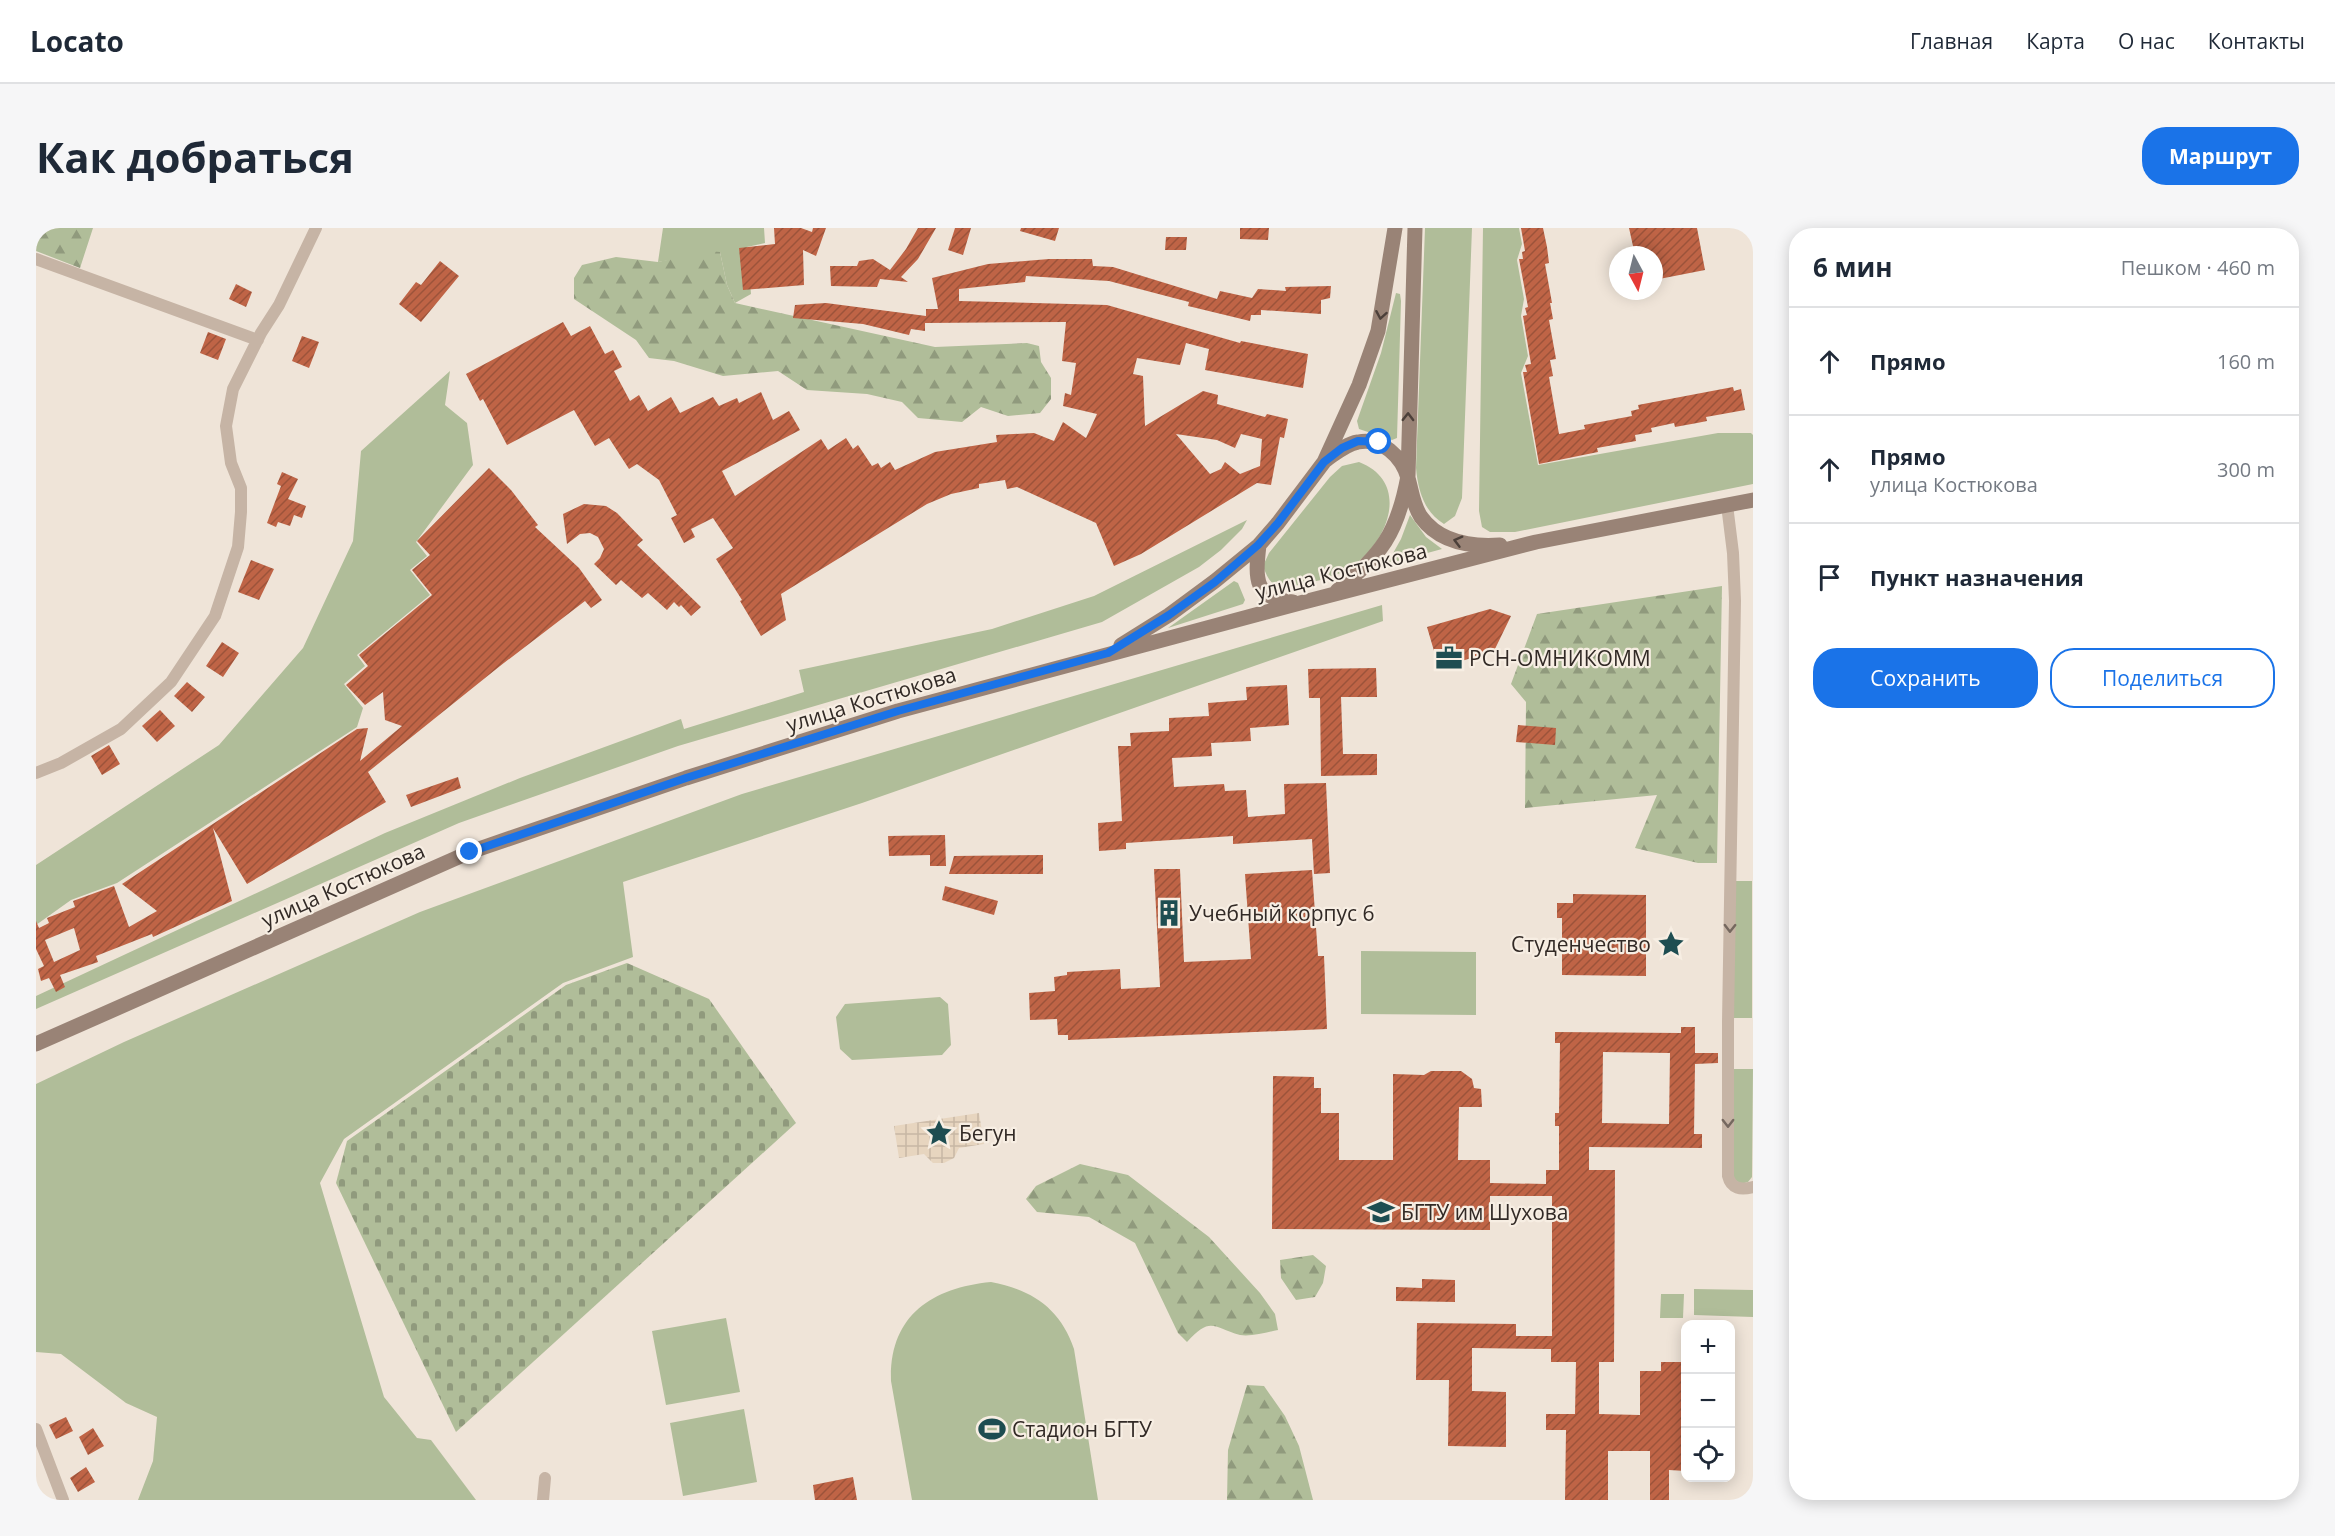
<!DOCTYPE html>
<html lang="ru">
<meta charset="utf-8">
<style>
:root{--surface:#fff;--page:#f6f6f7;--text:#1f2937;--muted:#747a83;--line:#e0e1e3;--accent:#1a73e8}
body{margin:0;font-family:"Open Sans",sans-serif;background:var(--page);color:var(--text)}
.controls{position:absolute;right:18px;bottom:18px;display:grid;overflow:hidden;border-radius:12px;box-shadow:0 3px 15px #0003}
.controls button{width:54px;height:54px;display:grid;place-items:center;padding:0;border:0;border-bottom:2px solid var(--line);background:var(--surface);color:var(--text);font:30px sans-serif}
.compass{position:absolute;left:1573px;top:18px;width:54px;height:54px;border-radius:50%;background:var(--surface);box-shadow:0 3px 15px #0003;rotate:173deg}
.stop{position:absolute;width:18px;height:18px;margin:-14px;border:4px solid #1a73e8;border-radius:50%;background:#fff}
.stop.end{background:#1a73e8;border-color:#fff;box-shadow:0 2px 6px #0008}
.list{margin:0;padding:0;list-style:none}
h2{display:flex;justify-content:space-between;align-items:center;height:78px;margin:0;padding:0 24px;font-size:26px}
h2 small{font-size:20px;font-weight:400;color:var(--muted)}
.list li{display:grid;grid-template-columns:39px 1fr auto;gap:18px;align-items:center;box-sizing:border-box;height:108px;padding:0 24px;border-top:2px solid var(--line)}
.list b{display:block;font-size:22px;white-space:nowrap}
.list p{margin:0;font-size:20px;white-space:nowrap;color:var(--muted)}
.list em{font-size:20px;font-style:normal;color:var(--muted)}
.actions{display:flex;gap:12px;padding:18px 24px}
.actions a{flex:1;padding:14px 0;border:2px solid var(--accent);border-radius:24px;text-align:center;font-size:21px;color:var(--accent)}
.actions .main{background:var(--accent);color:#fff}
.icon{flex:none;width:33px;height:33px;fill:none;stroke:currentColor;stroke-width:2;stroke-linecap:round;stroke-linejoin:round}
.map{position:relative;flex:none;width:1717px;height:1272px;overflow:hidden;border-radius:24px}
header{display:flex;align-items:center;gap:36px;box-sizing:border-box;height:84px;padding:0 30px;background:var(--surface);border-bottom:2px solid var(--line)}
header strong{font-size:28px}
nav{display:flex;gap:33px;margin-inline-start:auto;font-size:21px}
.intro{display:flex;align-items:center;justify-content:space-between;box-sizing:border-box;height:144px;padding:0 36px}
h1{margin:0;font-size:42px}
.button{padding:15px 27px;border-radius:24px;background:var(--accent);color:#fff;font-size:21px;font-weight:700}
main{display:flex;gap:36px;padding:0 36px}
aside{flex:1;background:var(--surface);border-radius:24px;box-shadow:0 3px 15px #0003}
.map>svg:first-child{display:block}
</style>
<header>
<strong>Locato</strong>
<nav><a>Главная</a><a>Карта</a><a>О нас</a><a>Контакты</a></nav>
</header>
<div class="intro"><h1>Как добраться</h1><a class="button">Маршрут</a></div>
<main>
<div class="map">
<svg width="1717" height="1272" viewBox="0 0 1717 1272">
<defs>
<pattern id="forest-firs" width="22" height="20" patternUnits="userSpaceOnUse" patternTransform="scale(1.5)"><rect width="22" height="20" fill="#b0bd99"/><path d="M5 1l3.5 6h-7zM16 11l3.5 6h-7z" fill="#909a7d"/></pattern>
<pattern id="cemetery-stones" width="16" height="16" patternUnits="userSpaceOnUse" patternTransform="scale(1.5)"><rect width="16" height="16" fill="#b0bd99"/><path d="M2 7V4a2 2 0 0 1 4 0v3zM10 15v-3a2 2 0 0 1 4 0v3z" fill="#909a7d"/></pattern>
<pattern id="plaza-grid" width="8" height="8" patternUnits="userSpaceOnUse" patternTransform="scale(1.5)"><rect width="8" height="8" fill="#e7d5bf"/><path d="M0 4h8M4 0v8" fill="none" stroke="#c7b7a4"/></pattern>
<pattern id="building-hatch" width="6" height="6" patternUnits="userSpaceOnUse" patternTransform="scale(1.5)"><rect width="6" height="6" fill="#bf6446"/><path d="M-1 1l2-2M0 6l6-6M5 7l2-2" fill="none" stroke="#9c533a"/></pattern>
</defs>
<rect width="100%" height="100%" fill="#efe4d8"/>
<!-- green -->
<path fill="#b0bd99" d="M627 0H728L729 15 711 19 715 66 699 75 691 57 684 24 622 34Z
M1389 0H1436L1426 270 1419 288 1408 296C1388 284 1382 262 1380 240Z
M1447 0H1483L1486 16 1481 32 1488 71 1485 88 1492 128 1485 145 1502 237 1682 205H1715L1717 207V256L1479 304H1454L1446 299 1443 283Z
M1360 65 1364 66 1365 73 1361 210 1356 212 1323 201 1321 193 1345 125Z
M414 143 409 177 431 195 437 237 380 314 391 328 374 342 394 367 321 427 329 438 308 456 327 480 321 499 81 655 35 672 0 697V637L183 517 267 420 317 313 325 223Z
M1323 234C1372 253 1355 307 1322 334 1302 351 1274 354 1250 360 1235 359 1232 351 1227 338L1233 325 1294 249 1306 238Z
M1374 287 1390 309 1406 321 1351 336 1365 311Z
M1211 292 1206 301 1185 322 1163 339 1066 394 642 518 423 595 0 781V768L349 605 484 550 645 491 648 501 768 464 763 442 956 401 1058 368Z
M1198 353 1202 355 1209 372 1207 376 1132 400Z
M1346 377 1347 393 826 575 587 654 597 729 527 755 308 911 284 955 348 1169 381 1210 395 1212 440 1272H102L117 1233 121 1189 90 1175 25 1126 0 1124V856L88 814 384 684 706 566Z
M1697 653H1716V790H1697Z
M1325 723 1440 724V787L1325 786Z
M904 769 912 776 915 817 906 827 816 832 804 821 800 789 809 776Z
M1697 841H1717L1716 949 1712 954 1705 956 1696 950Z
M955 1054C996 1062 1024 1080 1038 1121L1062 1272H876L855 1153C853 1088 895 1060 955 1054Z
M1658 1061 1717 1062V1089L1658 1087Z
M1625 1066H1648L1647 1090H1624Z
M690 1090 704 1164 630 1177 616 1103Z
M708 1181 721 1254 647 1268 634 1195Z"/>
<!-- forest -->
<path fill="url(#forest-firs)" d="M0 0H57L44 40 0 23Z
M672 23 684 24 691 57 699 75 899 119 991 115 1003 118 1005 134 1015 150V171L1004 185 972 188 945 179 926 194 882 190 866 174 831 166 771 162 742 143 687 148 638 133 613 130 600 112 538 71V50L546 37 580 29 622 34Z
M1686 358 1681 635H1662L1599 620 1621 567 1489 580 1490 474 1475 456 1501 386Z
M1044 936 1092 947 1173 1009 1224 1065 1239 1086 1242 1102C1231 1104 1215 1109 1204 1107 1176 1099 1175 1088 1151 1114L1142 1105 1099 1015 1053 989 1001 984 990 971 1000 958Z
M1277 1027 1290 1038 1287 1055 1279 1069 1260 1072 1245 1050 1244 1032Z
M1211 1157 1228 1158 1249 1188 1263 1218 1277 1272H1191L1192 1222Z"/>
<!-- cemetery -->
<path fill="url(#cemetery-stones)" d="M591 735 673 771 760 895 420 1204 300 955 311 913 530 757Z"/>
<!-- plaza -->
<path fill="url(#plaza-grid)" d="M943 885 948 916 923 920 918 930 908 935H897L888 926 863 930 858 898Z"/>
<!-- building -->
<path fill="url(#building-hatch)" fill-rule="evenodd" d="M738 0H765L776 4 777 0H790L780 28 767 22 768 57 707 62 703 20 739 16Z
M882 0H900L882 31 865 49 872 54 844 51 841 59 795 58 794 38H821L823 33 837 31 854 42 870 21Z
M919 0H935L927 27 912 22Z
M985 0H1023L1019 13 984 3Z
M1204 0H1233L1232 12 1204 11Z
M1485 0H1507L1511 19 1513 35 1509 36 1516 75H1514L1517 91 1513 92 1520 131 1514 132 1517 148 1513 149 1523 206 1549 201 1548 197 1596 188 1595 183 1603 181 1602 177 1697 159 1698 163 1705 161 1709 182 1670 189 1671 193 1661 195 1639 199 1638 195 1615 200 1616 204 1599 207 1600 213 1561 220 1562 224 1503 236 1487 144H1491L1489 137 1495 136 1487 88 1491 87 1489 80 1492 79 1483 31H1487L1486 24 1489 23Z
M1593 0H1661L1669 42 1618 52V27H1599Z
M1130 9H1151L1150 22H1129Z
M1013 31H1056L1057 38 1077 39 1181 71 1184 63 1216 70 1222 61 1250 63 1249 59 1295 58 1294 70 1285 72V86L1225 82V87H1215L1214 93 1152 78 1153 74 1073 53 990 48 989 54 923 61V73L1071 77 1204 115 1205 113 1272 126 1267 160 1169 142 1173 121 1150 115 1144 137 1101 130 1097 146 1107 148 1109 198 1167 163 1182 167 1181 176 1229 189 1231 186 1252 191 1248 210 1244 209 1235 257 1221 255 1105 326 1078 338 1060 295 981 259 971 261 969 252 943 256V260L915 266 891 276 745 366 750 392 725 408 704 373 706 372 680 331 697 320 677 290 655 301 659 309 648 315 635 290 641 287 623 252 601 236 593 241 573 210 559 218 538 182 471 217 447 171 444 173 430 146 527 94 535 108 554 98 569 126 577 122 586 139 578 143 594 173 603 167 612 183 635 169 644 185 677 169 683 178 701 170 703 175 725 164 737 192 753 183 764 202 686 243 699 268 785 211 792 222 810 210 817 221 822 217 836 238 842 235 845 240 854 234 859 242 899 224 961 214 960 207 998 205 1018 213 1027 194 1050 210 1061 186 1027 178 1029 165 1035 167 1040 135 1026 133 1030 94 889 95V91V103L875 101 873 107 827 96 757 90 759 77 790 75 890 88V81H902L896 50 952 36ZM1140 206 1181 212 1199 220 1205 206 1226 211 1224 238 1204 246 1189 234 1185 241 1174 246Z
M404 33 423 48 385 94 363 76 380 54 385 57Z
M200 56 216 64 210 79 193 71Z
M172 104 190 111 182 132 164 125Z
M266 108 283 114 273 140 256 133Z
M453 240 475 262 502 297 499 299 543 340 566 372 555 380 549 373 464 438 332 544 350 574 211 656 177 600 196 673 117 709 116 706 60 728 62 734 24 747 29 759 20 764 13 750 5 753 2 741 8 738 0 721V693L3 700 13 695 11 690 39 679 37 673 78 658 93 699 121 683 86 656 321 501 332 500 324 533 366 498 349 492 347 464 329 477 310 457 332 438 323 427 396 367 376 342 394 327 381 313ZM38 700 44 722 18 734 9 712Z
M246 244 262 251 252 271 270 278 266 290 258 287 254 298 242 294 240 299 231 295 245 258 241 256Z
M548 276 570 278 581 285 607 312 601 317 665 379 655 388 645 377 643 379 638 374 631 382 612 365 606 370 585 352 580 357 558 336 564 330 568 321 562 309 554 305 544 306 531 316 527 286Z
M215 332 238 341 223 372 202 364Z
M1454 381 1475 388 1458 423 1403 440 1391 399Z
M186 414 203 425 187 449 170 438Z
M1340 440 1341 469H1305L1307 526H1341V547L1285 548 1284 470H1273L1272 441Z
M151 454 169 469 156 484 138 468Z
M1251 457 1253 497 1214 500 1215 513 1175 515 1176 528 1136 530 1138 559 1188 556 1189 563 1210 562 1212 589 1249 586 1248 556 1290 555 1294 645 1278 646 1276 611 1197 616V608L1090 615V621L1063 623 1062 595 1086 593 1082 518H1095L1094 505 1133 503V490L1173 488 1172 475 1211 472 1210 459Z
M124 482 139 498 121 514 106 498Z
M1482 497 1520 500 1519 517 1480 514Z
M73 517 84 536 66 547 55 528Z
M422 549 425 560 375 579 370 567Z
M909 607 910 638H894V627L853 628 852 608Z
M1007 627V646H913L918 628Z
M1118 641H1144L1148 734 1215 731 1209 646 1276 642 1282 728H1288L1291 801 1032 812V807H1022L1021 791 994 792 993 765 1019 763 1018 749 1031 747V744L1084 741 1085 761 1124 759Z
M909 658 962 673 958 687 906 672Z
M1537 666 1610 667V748L1526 747V690H1521V675H1537Z
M1645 799H1659V825H1682V835L1659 836 1658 906H1666V920L1553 919V942H1579L1578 1134H1563V1186L1604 1187V1143H1625V1134H1646V1210H1650V1243L1633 1242V1272H1614V1223H1572V1272H1529L1530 1202H1510V1186H1539L1540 1134H1515V1121L1436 1120V1163L1470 1164V1219L1412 1218 1413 1152H1380L1381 1095 1480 1096V1108H1516V968H1454V1002L1236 1001 1237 848 1278 849V860H1285V885H1303V932H1357V846L1388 847 1395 843H1425L1436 851 1438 860 1445 861 1446 879H1423L1422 932H1454V955L1510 956V942H1523V898H1519V885H1523L1524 815H1519V804L1645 805ZM1567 824 1634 825 1633 896 1566 895Z
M1386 1051 1419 1052V1074L1360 1073V1059L1386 1060Z
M30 1189 37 1203 20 1211 13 1197Z
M57 1200 68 1218 52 1227 43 1209Z
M50 1239 59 1254 42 1264 34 1250Z
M817 1249 821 1272H779L777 1257Z"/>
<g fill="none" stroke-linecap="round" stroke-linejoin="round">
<!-- street -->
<path stroke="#c6b4a5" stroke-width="12" d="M0 31 222 112
M1691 277 1697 325 1699 373 1692 794V948C1695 961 1705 962 1717 959
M0 545 25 535 85 501 135 454 179 388 202 319 205 284V260L195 235 190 198 197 161 225 105 243 77 280 0
M0 1201 27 1272
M507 1272 509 1250"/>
<!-- secondary -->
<path stroke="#998376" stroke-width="15" d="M1290 232C1300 225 1310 216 1322 214 1346 209 1366 229 1372 250 1376 264 1377 277 1385 289 1403 314 1435 319 1464 317
M1223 317C1219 351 1218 371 1257 374
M1301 363C1346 325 1361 307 1372 248L1379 0
M1085 417 1133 387 1179 353 1223 317 1242 295 1288 234 1323 157 1342 103 1359 0
M0 816 434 624 650 550 862 483 1264 375 1500 314 1717 272"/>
</g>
<!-- one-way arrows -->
<defs><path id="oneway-chevron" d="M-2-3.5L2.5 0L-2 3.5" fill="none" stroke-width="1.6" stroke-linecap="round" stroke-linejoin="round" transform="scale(1.5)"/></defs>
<g stroke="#4c403a">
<use href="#oneway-chevron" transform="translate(1345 87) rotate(100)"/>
<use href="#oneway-chevron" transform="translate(1372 189) rotate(-89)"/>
<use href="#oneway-chevron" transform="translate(1422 313) rotate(-165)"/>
</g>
<g stroke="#75685f">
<use href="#oneway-chevron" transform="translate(1694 700) rotate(91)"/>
<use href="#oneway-chevron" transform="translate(1692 895) rotate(90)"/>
</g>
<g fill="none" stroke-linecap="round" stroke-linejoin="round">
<!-- route -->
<path stroke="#1a73e8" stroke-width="8" d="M434 624 650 550 862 483 1072 425 1133 387 1179 354 1222 317 1242 295 1288 234 1306 220 1322 213 1343 214"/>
</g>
<!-- icons -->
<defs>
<symbol id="office-bare" viewBox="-9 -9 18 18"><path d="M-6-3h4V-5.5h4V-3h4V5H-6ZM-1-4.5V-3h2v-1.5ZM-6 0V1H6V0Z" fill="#1e4d51" stroke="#f7eee3" stroke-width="2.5" paint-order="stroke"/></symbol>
<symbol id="building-bare" viewBox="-9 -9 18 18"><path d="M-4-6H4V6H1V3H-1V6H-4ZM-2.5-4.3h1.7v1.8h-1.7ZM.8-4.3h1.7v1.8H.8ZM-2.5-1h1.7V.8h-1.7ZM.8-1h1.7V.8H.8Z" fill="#1e4d51" stroke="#f7eee3" stroke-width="2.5" paint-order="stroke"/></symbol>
<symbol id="sight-bare" viewBox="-9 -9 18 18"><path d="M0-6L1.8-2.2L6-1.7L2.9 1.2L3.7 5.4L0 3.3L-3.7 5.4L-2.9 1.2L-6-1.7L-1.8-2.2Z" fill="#1e4d51" stroke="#f7eee3" stroke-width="2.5" paint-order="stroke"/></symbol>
<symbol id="university-bare" viewBox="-9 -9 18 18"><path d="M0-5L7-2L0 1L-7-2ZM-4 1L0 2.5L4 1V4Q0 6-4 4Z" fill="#1e4d51" stroke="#f7eee3" stroke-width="2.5" paint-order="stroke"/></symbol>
<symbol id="stadium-bare" viewBox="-9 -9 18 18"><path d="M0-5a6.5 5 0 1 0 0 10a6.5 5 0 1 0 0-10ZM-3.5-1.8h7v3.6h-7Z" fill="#1e4d51" stroke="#f7eee3" stroke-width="2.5" paint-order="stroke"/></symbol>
</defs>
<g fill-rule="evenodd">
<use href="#office-bare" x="1394" y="411" width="38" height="38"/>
<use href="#building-bare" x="1114" y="666" width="38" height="38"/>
<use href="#sight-bare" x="1616" y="697" width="38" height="38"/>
<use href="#sight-bare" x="884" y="886" width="38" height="38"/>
<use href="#university-bare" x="1326" y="965" width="38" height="38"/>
<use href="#stadium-bare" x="937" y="1182" width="38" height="38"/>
</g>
<g text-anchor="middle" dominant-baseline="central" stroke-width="4.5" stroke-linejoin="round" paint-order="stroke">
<!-- street labels -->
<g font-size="21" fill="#322a26" stroke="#f7eee3">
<text transform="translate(1305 343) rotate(-14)">улица Костюкова</text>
<text transform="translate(835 471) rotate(-17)">улица Костюкова</text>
<text transform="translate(307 657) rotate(-24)">улица Костюкова</text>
</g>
<!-- poi labels -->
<g font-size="21" fill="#322a26" stroke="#f7eee3" text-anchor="start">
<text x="1433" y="430">РСН-ОМНИКОММ</text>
<text x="1153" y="685">Учебный корпус 6</text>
<text x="1615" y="716" text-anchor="end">Студенчество</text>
<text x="923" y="905">Бегун</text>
<text x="1365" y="984">БГТУ им Шухова</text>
<text x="976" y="1201">Стадион БГТУ</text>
</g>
</g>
</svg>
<div class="controls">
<button>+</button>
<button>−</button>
<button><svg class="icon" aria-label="locate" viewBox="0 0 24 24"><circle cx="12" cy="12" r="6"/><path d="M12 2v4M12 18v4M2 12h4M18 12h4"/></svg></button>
</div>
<svg class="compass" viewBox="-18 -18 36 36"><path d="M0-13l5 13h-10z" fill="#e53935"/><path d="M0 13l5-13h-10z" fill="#747a83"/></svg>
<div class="stop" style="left:1343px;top:214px"></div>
<div class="stop end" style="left:434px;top:624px"></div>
</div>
<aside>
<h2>6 мин<small>Пешком · 460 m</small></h2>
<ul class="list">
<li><svg class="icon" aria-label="ahead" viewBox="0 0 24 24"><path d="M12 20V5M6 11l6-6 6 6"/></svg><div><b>Прямо</b></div><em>160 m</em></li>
<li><svg class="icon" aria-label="ahead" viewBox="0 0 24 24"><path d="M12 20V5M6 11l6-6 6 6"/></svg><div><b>Прямо</b><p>улица Костюкова</p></div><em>300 m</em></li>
<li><svg class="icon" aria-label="arrive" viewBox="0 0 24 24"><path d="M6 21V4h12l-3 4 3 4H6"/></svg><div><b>Пункт назначения</b></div></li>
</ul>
<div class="actions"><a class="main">Сохранить</a><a>Поделиться</a></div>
</aside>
</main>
